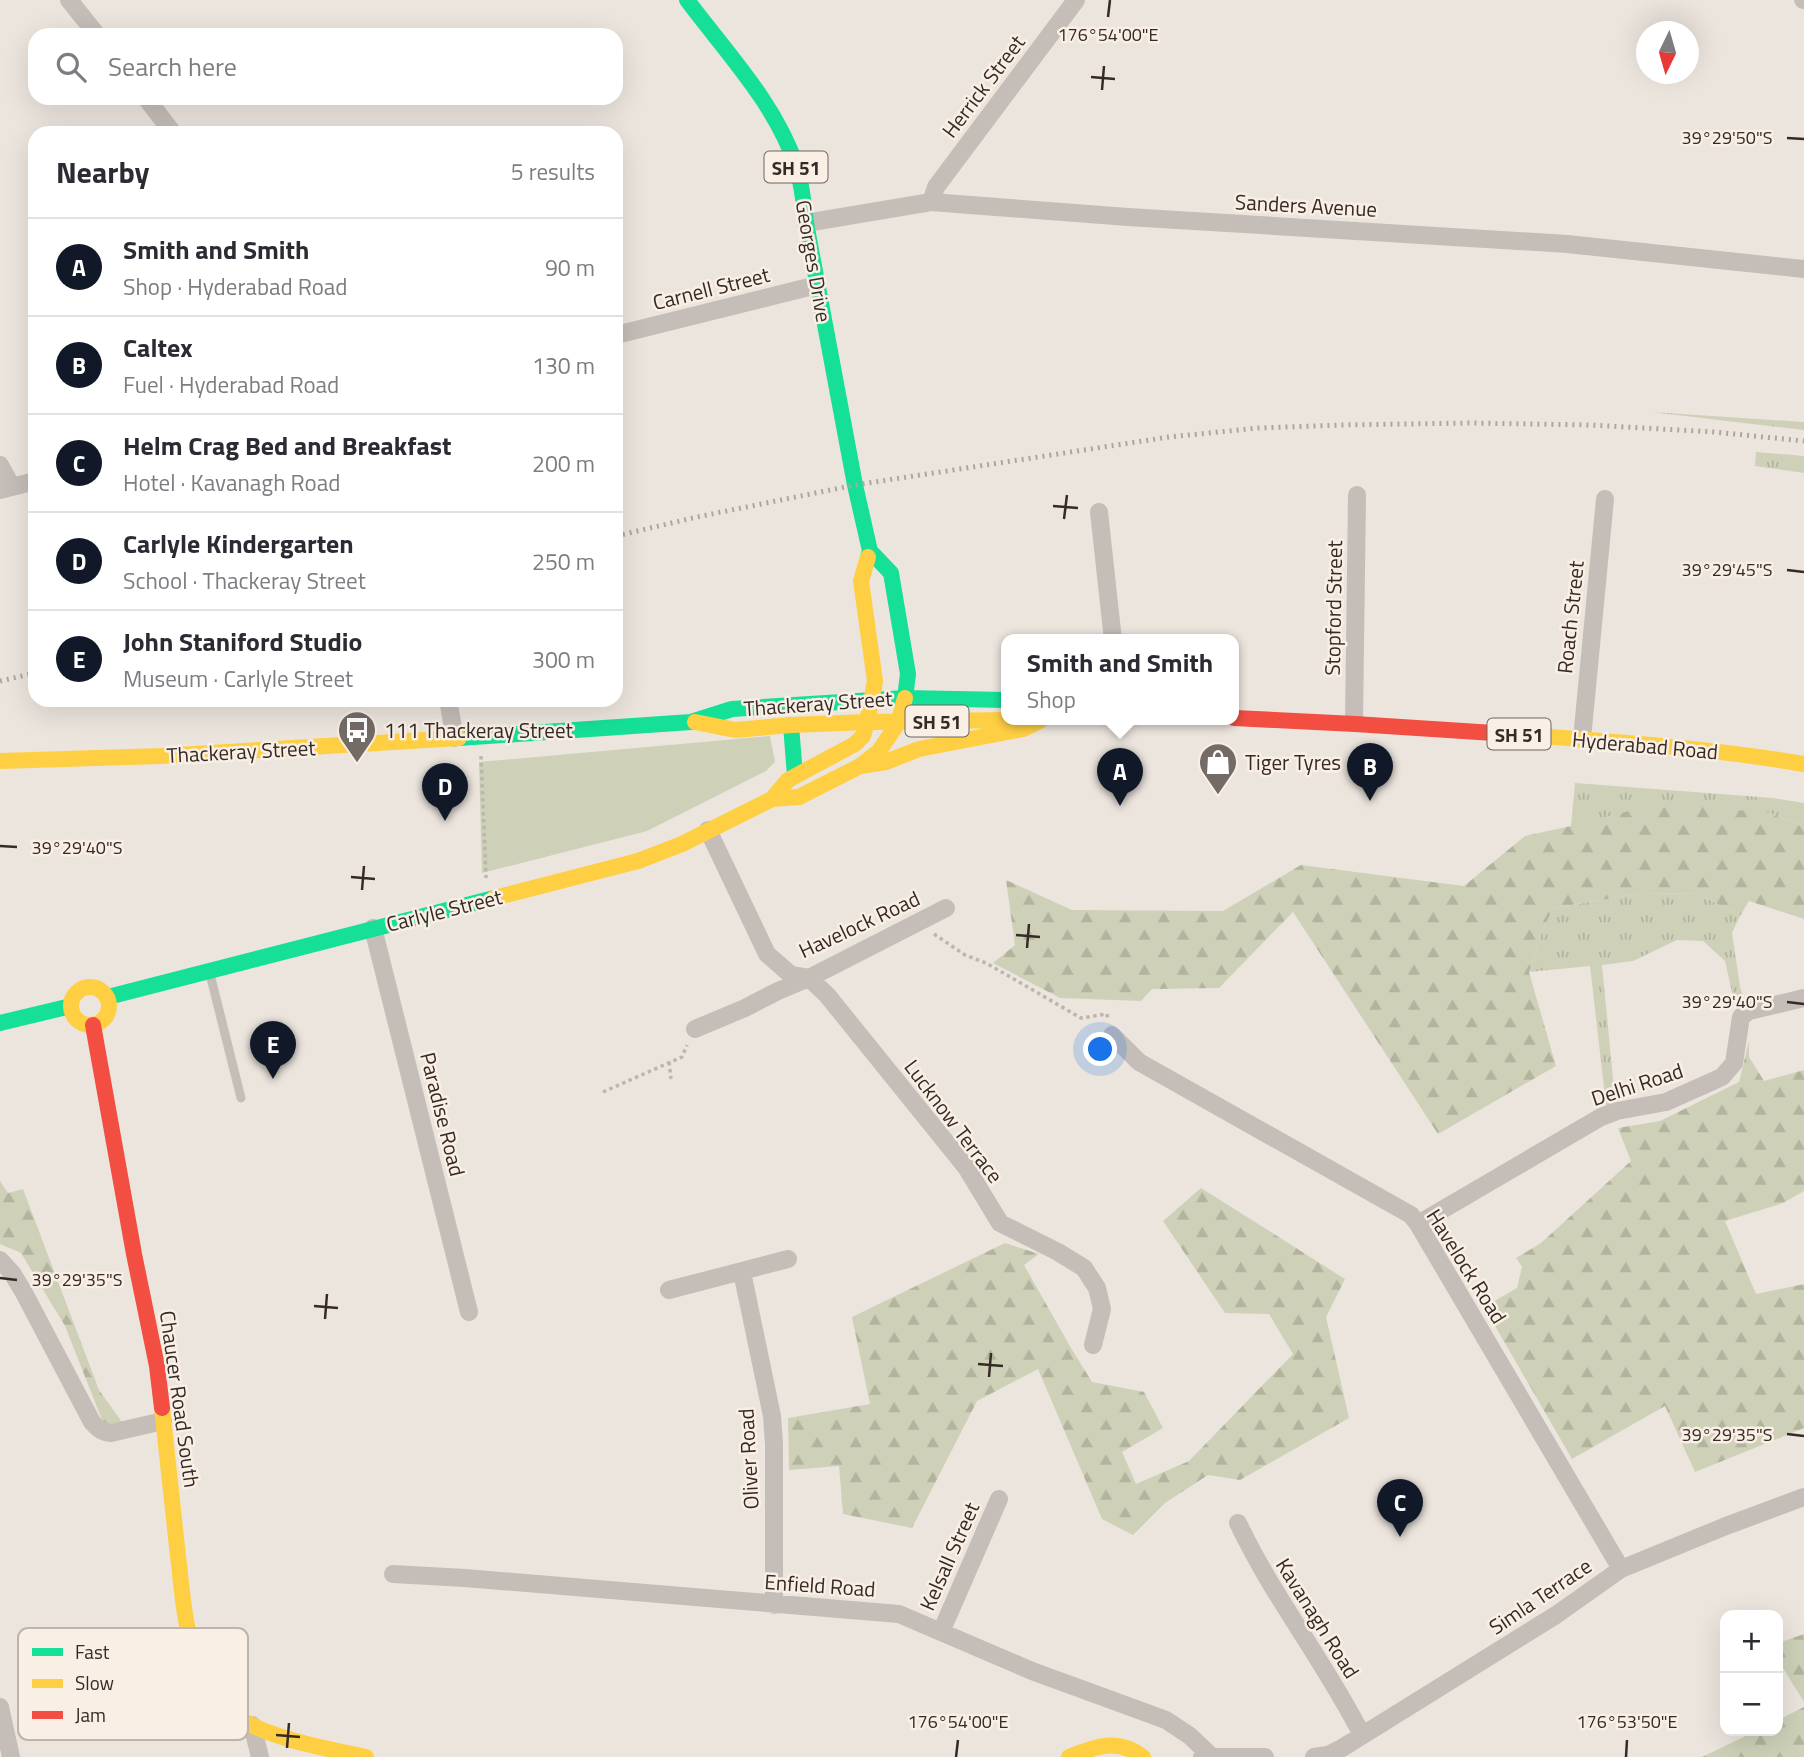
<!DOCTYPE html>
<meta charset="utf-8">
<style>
:root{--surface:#fff;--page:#f2f2f3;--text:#2b2b33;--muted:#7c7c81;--line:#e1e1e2;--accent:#111827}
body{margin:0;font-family:"Titillium Web",sans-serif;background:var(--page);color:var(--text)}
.controls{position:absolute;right:21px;bottom:21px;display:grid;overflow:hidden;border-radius:14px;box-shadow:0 7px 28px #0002}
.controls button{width:63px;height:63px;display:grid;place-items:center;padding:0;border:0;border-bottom:2px solid var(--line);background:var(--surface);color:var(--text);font:35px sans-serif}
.compass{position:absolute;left:1636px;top:21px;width:63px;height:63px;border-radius:50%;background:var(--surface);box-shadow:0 7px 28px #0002;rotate:185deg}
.you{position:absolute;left:1101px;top:1050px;width:24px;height:24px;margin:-18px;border:5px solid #fff;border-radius:50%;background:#1a73e8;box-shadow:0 0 0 10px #1a73e833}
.badge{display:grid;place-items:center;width:46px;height:46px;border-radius:50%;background:var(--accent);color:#fff;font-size:23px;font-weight:700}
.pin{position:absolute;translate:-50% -58px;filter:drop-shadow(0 2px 4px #0008)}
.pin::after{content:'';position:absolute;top:37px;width:24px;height:21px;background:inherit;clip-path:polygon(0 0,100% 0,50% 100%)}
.popup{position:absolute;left:1001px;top:634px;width:238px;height:91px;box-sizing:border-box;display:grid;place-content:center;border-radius:14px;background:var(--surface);filter:drop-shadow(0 2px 5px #0005);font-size:23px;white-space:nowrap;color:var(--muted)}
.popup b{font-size:26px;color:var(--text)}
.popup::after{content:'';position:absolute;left:50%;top:100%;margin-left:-14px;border:14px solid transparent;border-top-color:var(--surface)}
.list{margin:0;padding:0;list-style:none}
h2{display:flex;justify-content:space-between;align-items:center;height:91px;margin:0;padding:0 28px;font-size:30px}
h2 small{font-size:23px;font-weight:400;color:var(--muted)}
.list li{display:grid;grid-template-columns:46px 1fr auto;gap:21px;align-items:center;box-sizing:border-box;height:98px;padding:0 28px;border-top:2px solid var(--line)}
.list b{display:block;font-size:26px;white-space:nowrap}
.list p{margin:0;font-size:23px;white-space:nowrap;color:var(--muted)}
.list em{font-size:23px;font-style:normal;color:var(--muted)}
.icon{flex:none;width:38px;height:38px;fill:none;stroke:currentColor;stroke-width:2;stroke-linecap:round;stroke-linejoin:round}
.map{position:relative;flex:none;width:1804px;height:1757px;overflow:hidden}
.search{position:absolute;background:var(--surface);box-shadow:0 7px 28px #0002;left:28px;top:28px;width:595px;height:77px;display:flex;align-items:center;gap:18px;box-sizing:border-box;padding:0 24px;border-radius:21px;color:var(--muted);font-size:26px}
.panel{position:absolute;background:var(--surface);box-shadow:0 7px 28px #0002;left:28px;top:126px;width:595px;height:581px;border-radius:21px}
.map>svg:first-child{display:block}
</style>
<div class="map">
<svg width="1804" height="1757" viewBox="0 0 1804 1757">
<defs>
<pattern id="grass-tufts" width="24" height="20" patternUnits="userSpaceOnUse" patternTransform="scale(1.75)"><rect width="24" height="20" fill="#ced1b8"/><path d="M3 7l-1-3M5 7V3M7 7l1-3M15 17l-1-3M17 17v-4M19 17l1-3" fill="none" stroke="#b2b49e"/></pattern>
<pattern id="forest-firs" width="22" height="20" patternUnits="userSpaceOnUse" patternTransform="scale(1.75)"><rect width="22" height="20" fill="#ced1b8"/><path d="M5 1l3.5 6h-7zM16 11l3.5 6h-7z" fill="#b2b49e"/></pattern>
</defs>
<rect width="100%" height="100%" fill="#ece5de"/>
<!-- grass -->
<path fill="url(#grass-tufts)" d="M1651 412 1804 422V430Z
M1756 452 1804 456V473L1755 466Z
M1575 783 1773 798 1804 803V827L1769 813 1571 826Z
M1643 893 1699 894 1740 916 1732 933 1740 987 1746 1005 1736 1010 1725 961 1703 941 1677 940 1633 961 1602 965 1616 1109 1607 1113 1590 966 1529 972 1542 932 1553 908Z"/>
<!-- forest -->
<path fill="url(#forest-firs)" d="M1660 803 1769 813 1804 827V919L1749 901 1740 916 1699 894 1643 893 1553 908 1542 932 1529 972 1556 1066 1438 1134 1293 912 1219 988 1152 989 1141 1001 1060 998 993 963 1015 945 1006 880 1072 910 1223 911 1301 865 1464 886 1525 836 1571 826Z
M1749 1041V1057L1764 1081 1804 1070V1191L1783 1203 1725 1221 1756 1294 1804 1284V1428L1695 1472 1665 1406 1572 1459 1484 1307 1517 1288 1522 1267 1516 1258 1541 1243 1631 1161 1618 1128 1660 1121 1739 1082Z
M0 1181 8 1193 23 1189 99 1390 122 1422 104 1425 65 1326 21 1253 0 1244Z
M1201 1188 1345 1279 1326 1317 1349 1418 1240 1480 1208 1475 1165 1503 1133 1535 1102 1519 1038 1369 977 1401 912 1528 843 1514 839 1466 789 1470 788 1418 870 1404 852 1317 1005 1243 1039 1254 1024 1265 1071 1348 1092 1382 1144 1392 1163 1428 1122 1452 1136 1484 1189 1461 1293 1354 1269 1314 1225 1313 1163 1221Z
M1804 1634V1702L1778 1660V1643Z
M1804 1707V1757H1702L1756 1731H1778V1720Z"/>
<!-- park -->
<path fill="#ced1b8" d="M770 736 775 762 766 771 647 831 482 873 479 762Z"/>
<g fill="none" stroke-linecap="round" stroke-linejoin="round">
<!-- path -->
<path stroke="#bdb5b0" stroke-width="3.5" stroke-dasharray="3.5 3.5" stroke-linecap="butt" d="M481 756 486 878
M934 934 965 955 986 963 1081 1018 1107 1014 1108 1020
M669 1062 671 1079
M603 1092 682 1057 687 1045"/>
<!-- lane -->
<path stroke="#c5bdb7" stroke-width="9" d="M210 974 241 1098"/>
<!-- street -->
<path stroke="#c5bdb7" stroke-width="18" d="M69 0 97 35
M1803 0H1804
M146 98 173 133
M931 202 936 187 1076 0
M806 223 931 202 1128 217 1567 244 1804 269
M616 335 817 285
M0 465 12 487
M0 490 35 481
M1099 512 1113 640
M448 700 455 738
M1354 722 1357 495
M1582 739 1605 499
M708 830 767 954 791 975 809 978 946 908
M373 928 469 1312
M695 1029 745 1008 778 991 809 978 827 995 966 1167 1000 1223 1058 1252 1084 1268 1097 1288 1102 1309 1093 1345
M1112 1035 1139 1062 1411 1215 1418 1224 1621 1569
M1418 1224 1601 1117 1617 1111 1666 1102 1722 1077 1734 1063 1741 1017 1749 1011 1804 998
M0 1260 12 1273 23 1291 92 1422C98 1429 102 1432 111 1433L163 1421
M742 1272 772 1416 774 1444V1605
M669 1290 788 1259
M1238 1523C1273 1597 1325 1662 1362 1735
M393 1574 465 1578 899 1614 1032 1671 1166 1720 1190 1736 1211 1756
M941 1632 999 1499
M0 1707 11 1757
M252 1725 260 1757
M1202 1757H1265
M1314 1757 1328 1755 1342 1748 1556 1615 1621 1569 1726 1526 1804 1497"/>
<!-- fast -->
<path stroke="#16e098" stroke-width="16" d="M687 0C726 52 775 103 796 165 802 184 804 203 806 223L855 485 870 551 868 557
M870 551 891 573 908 674 905 698 1006 700
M791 725 795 776
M459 738 691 722 732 709 905 698
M108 997 494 898
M0 1023 71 1006"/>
<!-- slow -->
<path stroke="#ffcf43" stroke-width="16" d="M868 557 861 581 875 681 867 722 1006 720
M695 722 735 730 791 725 867 722 863 736 855 744 788 780 772 799
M1525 735C1618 742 1711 748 1804 764
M0 761 161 756 459 738
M860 766 886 762 919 749 1023 729 1041 720
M494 898 638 861 682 844 772 799 799 797 860 766 879 751 898 723 905 698
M71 1006a19 19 0 1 1 38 0a19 19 0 1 1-38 0Z
M162 1408C167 1454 172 1500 177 1547 181 1580 183 1615 192 1647 200 1673 215 1703 238 1718 275 1740 324 1748 366 1757
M1069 1757C1096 1746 1118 1738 1143 1757"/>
<!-- jam -->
<path stroke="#f24e42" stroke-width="16" d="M1234 718 1355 724 1525 735
M93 1025 134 1254 157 1366 162 1408"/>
<!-- rail -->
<path stroke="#aca6a2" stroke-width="5" stroke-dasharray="2 5" stroke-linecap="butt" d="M616 536 697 517 855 485 1169 437 1258 428 1340 425 1472 423 1590 425 1714 432 1804 441
M0 681 35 673"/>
</g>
<!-- ticks -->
<path fill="none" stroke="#352a26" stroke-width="2.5" d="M1108 17 1110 0M1091 77 1115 79M1102 90 1104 66M1787 138 1804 139M1053 506 1078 508M1064 519 1067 495M1787 570 1804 572M0 846 17 847M351 877 375 879M362 890 364 866M1016 935 1040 937M1027 948 1029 924M1787 1002 1804 1004M0 1278 17 1280M314 1306 338 1308M325 1319 327 1294M978 1364 1003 1366M989 1377 991 1353M1787 1434 1804 1436M276 1735 300 1737M287 1748 289 1723M956 1757 958 1740M1626 1757 1627 1740"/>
<!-- icons -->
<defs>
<symbol id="bus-pin" viewBox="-11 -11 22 30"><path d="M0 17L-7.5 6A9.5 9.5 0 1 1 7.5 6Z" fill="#756b66" stroke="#f9efe4"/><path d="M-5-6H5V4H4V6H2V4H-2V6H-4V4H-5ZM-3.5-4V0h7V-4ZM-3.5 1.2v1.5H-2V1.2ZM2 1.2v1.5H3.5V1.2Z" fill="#fff"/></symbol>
<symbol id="shop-pin" viewBox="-11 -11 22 30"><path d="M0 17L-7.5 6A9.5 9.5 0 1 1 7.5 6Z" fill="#756b66" stroke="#f9efe4"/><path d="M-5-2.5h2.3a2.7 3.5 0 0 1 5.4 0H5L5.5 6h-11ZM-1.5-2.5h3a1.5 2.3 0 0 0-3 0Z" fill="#fff"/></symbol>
</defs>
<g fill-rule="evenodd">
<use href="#bus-pin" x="335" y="708" width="44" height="60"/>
<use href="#shop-pin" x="1196" y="740" width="44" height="60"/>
</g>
<g text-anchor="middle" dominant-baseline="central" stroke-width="5" stroke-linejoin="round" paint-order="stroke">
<!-- shield labels -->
<g fill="#f9efe4" stroke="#70655f" stroke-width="2">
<rect x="764.5" y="151.5" width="63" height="31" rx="5"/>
<rect x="905.5" y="705.5" width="63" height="31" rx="5"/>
<rect x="1487.5" y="718.5" width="63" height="31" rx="5"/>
</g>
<g font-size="19" font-weight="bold" fill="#352a26">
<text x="796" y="167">SH 51</text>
<text x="937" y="721">SH 51</text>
<text x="1519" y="734">SH 51</text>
</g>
<!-- street labels -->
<g font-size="21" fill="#352a26" stroke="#f9efe4">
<text transform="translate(983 86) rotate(-53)">Herrick Street</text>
<text transform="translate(1306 205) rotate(3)">Sanders Avenue</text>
<text transform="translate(814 261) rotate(80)">Georges Drive</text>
<text transform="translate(711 288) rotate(-14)">Carnell Street</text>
<text transform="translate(1333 608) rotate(-89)">Stopford Street</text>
<text transform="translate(1570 617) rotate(-84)">Roach Street</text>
<text transform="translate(818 703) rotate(-4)">Thackeray Street</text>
<text transform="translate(1645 745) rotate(5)">Hyderabad Road</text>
<text transform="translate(241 751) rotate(-3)">Thackeray Street</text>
<text transform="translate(444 910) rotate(-14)">Carlyle Street</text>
<text transform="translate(859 924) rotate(-25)">Havelock Road</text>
<text transform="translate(1637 1084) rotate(-18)">Delhi Road</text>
<text transform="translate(443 1114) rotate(76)">Paradise Road</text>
<text transform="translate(954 1121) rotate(53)">Lucknow Terrace</text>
<text transform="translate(1467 1266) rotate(58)">Havelock Road</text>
<text transform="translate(180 1399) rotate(82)">Chaucer Road South</text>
<text transform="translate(748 1459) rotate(-93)">Oliver Road</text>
<text transform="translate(949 1556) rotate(-66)">Kelsall Street</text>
<text transform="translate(820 1585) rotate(4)">Enfield Road</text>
<text transform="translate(1540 1596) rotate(-34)">Simla Terrace</text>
<text transform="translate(1318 1618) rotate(58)">Kavanagh Road</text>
</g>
<!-- poi labels -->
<g font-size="21" fill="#352a26" stroke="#f9efe4" text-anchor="start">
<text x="384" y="730">111 Thackeray Street</text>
<text x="1245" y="762">Tiger Tyres</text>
</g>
</g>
<!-- legend -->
<rect x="18" y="1628" width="230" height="112" rx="10" fill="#f9efe4" stroke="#beb4ab" stroke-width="2"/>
<rect x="32" y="1648" width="31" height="8" fill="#16e098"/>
<rect x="32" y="1679" width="31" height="9" fill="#ffcf43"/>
<rect x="32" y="1711" width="31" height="8" fill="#f24e42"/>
<g font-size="19" fill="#352a26">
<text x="75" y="1659">Fast</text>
<text x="75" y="1690">Slow</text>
<text x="75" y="1722">Jam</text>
</g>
<g font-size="18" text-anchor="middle" fill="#352a26" stroke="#f9efe4" stroke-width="5" stroke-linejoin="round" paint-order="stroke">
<text x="1108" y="41">176°54'00"E</text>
<text x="1727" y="144">39°29'50"S</text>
<text x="1727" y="576">39°29'45"S</text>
<text x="77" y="854">39°29'40"S</text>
<text x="1727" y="1008">39°29'40"S</text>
<text x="77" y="1286">39°29'35"S</text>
<text x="1727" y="1441">39°29'35"S</text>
<text x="958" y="1728">176°54'00"E</text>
<text x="1627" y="1728">176°53'50"E</text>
</g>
</svg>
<div class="controls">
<button>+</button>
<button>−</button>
</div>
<svg class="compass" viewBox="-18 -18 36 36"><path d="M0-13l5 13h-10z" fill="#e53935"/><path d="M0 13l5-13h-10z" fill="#7c7c81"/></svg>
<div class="you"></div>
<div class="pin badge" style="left:1120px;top:806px">A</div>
<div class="popup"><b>Smith and Smith</b>Shop</div>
<div class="pin badge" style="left:1370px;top:801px">B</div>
<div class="pin badge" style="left:1400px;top:1537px">C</div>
<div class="pin badge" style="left:445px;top:821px">D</div>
<div class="pin badge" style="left:273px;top:1079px">E</div>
<div class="search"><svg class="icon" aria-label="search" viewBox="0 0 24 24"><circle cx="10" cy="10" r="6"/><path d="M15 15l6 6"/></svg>Search here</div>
<section class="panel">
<h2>Nearby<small>5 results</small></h2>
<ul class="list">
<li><span class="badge">A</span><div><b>Smith and Smith</b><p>Shop · Hyderabad Road</p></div><em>90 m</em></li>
<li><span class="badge">B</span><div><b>Caltex</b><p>Fuel · Hyderabad Road</p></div><em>130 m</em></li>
<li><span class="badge">C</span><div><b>Helm Crag Bed and Breakfast</b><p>Hotel · Kavanagh Road</p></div><em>200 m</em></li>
<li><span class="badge">D</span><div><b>Carlyle Kindergarten</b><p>School · Thackeray Street</p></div><em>250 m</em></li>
<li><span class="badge">E</span><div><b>John Staniford Studio</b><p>Museum · Carlyle Street</p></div><em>300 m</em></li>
</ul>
</section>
</div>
